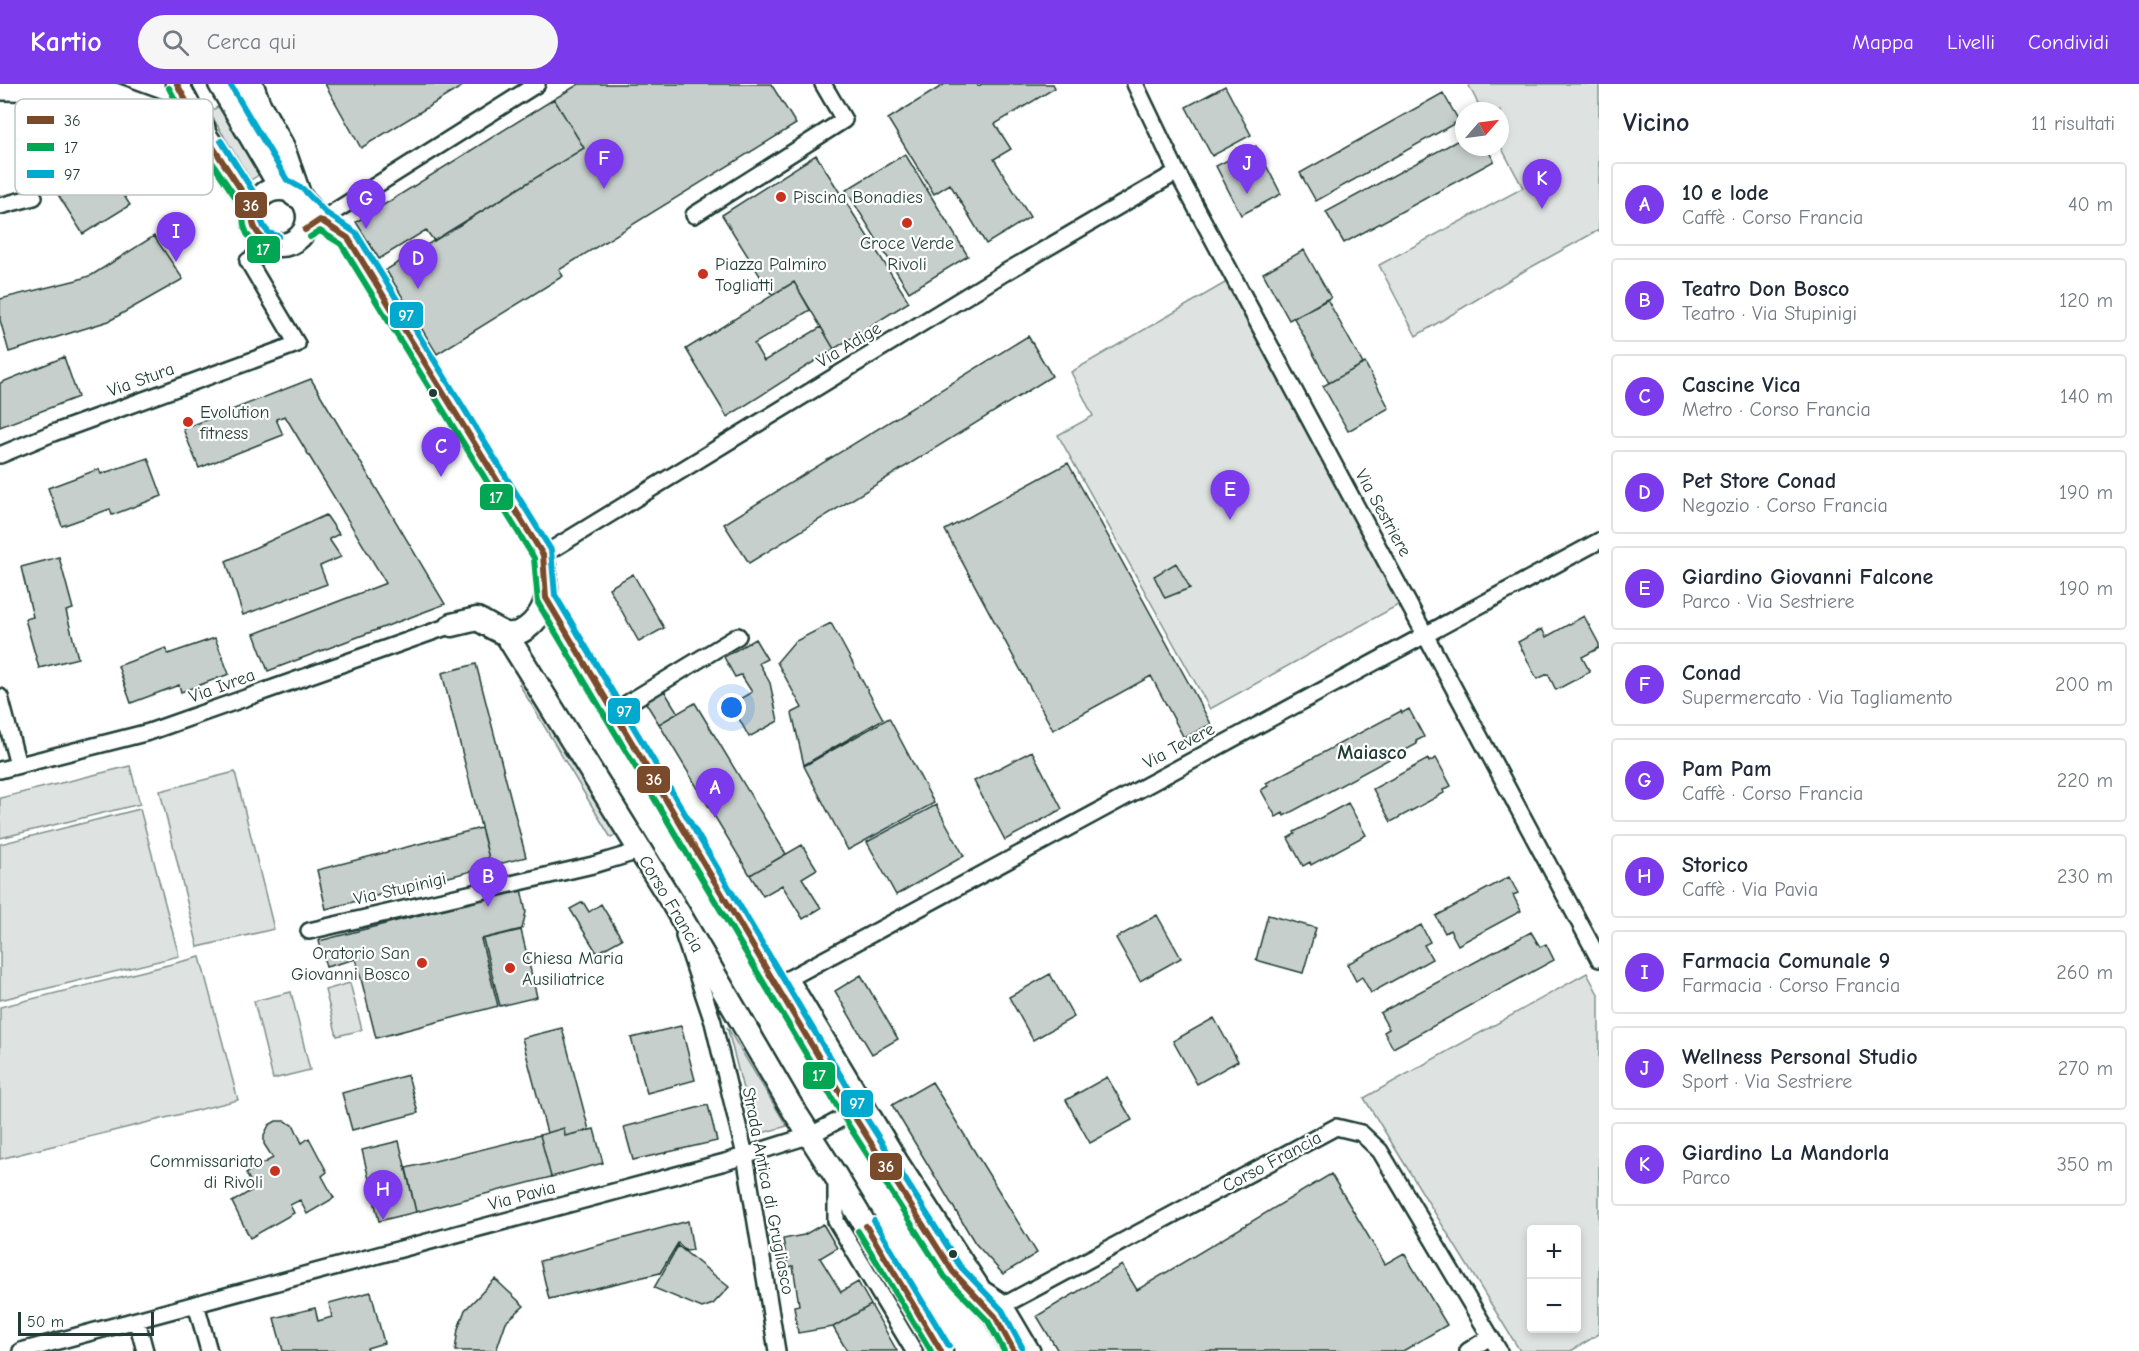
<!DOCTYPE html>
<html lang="it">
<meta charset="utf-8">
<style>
:root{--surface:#fff;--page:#f6f6f7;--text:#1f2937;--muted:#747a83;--line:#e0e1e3;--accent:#7c3aed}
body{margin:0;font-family:"Comic Neue",sans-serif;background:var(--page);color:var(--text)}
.controls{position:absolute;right:18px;bottom:18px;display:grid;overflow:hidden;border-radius:6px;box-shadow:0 3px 9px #0003}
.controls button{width:54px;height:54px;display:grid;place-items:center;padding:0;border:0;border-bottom:2px solid var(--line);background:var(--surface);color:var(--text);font:30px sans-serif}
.compass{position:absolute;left:1455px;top:18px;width:54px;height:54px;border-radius:50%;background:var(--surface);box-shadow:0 3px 9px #0003;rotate:62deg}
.scale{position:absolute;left:18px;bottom:15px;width:136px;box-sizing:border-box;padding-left:6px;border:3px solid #1f3d34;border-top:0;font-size:16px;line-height:21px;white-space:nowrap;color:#1f3d34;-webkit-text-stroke:4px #fff;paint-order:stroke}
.you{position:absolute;left:732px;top:624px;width:21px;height:21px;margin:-15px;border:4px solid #fff;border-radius:50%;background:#1a73e8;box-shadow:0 0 0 9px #1a73e833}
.badge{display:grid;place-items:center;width:39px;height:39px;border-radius:50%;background:var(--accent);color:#fff;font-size:20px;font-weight:700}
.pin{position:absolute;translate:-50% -50px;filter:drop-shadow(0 2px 3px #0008)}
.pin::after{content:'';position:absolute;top:32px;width:21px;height:18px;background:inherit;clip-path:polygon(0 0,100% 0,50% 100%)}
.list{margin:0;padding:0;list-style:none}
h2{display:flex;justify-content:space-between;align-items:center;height:78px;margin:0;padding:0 24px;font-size:26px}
h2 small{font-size:20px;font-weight:400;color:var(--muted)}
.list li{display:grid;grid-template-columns:39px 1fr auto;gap:18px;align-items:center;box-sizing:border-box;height:84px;margin:0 12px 12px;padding:0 12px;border:2px solid var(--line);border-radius:6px}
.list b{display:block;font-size:22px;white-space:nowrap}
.list p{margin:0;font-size:20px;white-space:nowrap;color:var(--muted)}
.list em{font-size:20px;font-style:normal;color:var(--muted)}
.icon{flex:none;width:33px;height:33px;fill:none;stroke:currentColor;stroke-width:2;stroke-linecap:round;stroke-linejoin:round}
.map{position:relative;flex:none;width:1599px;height:1267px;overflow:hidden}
header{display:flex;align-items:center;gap:36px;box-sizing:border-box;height:84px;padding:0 30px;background:var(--accent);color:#fff}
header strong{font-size:28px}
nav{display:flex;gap:33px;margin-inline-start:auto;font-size:21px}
.search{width:420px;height:54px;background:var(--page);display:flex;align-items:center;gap:15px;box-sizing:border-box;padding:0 21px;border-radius:33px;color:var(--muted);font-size:22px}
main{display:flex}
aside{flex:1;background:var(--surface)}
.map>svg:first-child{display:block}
</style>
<header>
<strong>Kartio</strong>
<div class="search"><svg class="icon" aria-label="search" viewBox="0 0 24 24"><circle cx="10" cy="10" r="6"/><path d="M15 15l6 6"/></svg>Cerca qui</div>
<nav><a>Mappa</a><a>Livelli</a><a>Condividi</a></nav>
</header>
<main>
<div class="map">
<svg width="1599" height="1267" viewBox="0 0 1599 1267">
<rect width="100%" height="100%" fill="#fff"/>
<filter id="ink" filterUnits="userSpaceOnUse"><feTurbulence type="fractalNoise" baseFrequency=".0167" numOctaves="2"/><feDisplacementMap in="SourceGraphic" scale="12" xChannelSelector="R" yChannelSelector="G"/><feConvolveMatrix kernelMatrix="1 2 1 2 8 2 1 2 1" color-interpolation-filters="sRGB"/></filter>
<g filter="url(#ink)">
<!-- green -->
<path fill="#dee3e2" stroke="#7e908b" stroke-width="1.5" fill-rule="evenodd" d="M1468 0H1599V146L1524 187 1416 252 1379 181 1523 104 1500 61V27H1482Z
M219 22 260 90 251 96 209 28Z
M1230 196 1400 520 1210 625 1058 351 1093 332 1071 288Z
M526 595 621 749 611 754 519 600Z
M130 682 140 720 0 754V714Z
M235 688 274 845 198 863 160 707Z
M140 725 179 872 0 916V760Z
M200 873 238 1016 0 1075V923Z
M1587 889 1599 912V1250L1571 1267H1520L1364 1014ZM1532 1146H1576V1244H1532Z
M350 899 362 946 337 952 325 906Z
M291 908 310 986 273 995 254 917Z
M727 943 787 1042 755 1051Z"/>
<!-- building -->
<path fill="#c7cfcc" stroke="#1f3d34" stroke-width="1.5" d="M325 0H466L361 64Z
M579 0H771L796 40 559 186 563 192 437 270 386 186 584 64 554 15Z
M945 0H977L978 2 982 0H1053L1055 4 995 40 1011 65 994 75 1030 133 986 160 950 100 934 110 888 35Z
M1225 2 1251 51 1212 72 1186 23Z
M1443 9 1459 37 1316 117 1300 89Z
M554 15 584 64 434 157 426 146 379 175 356 138Z
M1464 53V63H1486L1494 77 1344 159 1326 128Z
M1256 62 1281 110 1241 131 1216 82Z
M905 70 968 172 909 208 846 106Z
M816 71 909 218 834 265 794 198 772 211 722 131Z
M72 96 74 99H85L106 103 115 110 121 107 130 121 83 150 55 106Z
M154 152 183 195 109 237 9 268 0 236V215L77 196 92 191Z
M1304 166 1331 214 1289 236 1263 189Z
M794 198 810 226 754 260 764 277 821 243 834 265 727 333 686 265Z
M1327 215 1363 280 1329 299 1294 234Z
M1028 252 1052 292 749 479 724 440Z
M64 273 78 313 0 343V299Z
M1365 279 1389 324 1348 347 1323 302Z
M311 295 445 520 268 587 254 550 386 499 285 332 276 335 283 351 199 384 183 345Z
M148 374 162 412 112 431 110 425 62 442 48 404 99 385 101 390Z
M1068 379 1211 640 1184 654 1151 592 1053 646 945 446Z
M326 431 339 450 329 455 341 473 320 482 327 500 243 531 226 477Z
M59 473 73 525 66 527 78 574 39 584 25 535 33 533 21 483Z
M1176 479 1190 504 1165 514 1154 492Z
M633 490 664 544 639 558 609 504Z
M1584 532 1599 560V564L1582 573 1590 588 1556 606 1548 590 1537 595 1518 558 1542 545 1546 553Z
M831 539 883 635 804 681 792 629 802 624 777 578 794 558Z
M215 554 229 590 181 608 179 601 131 619 118 582 166 564 168 570Z
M755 555 767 575 759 579 770 599 778 637 749 653 731 620 752 608 741 591 735 593 724 573Z
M476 580 526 773 491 782 442 589Z
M663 605 678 629 659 640 644 616Z
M695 619 786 770 750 791 659 640Z
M1409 625 1424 653 1416 657 1417 660 1284 732 1283 729 1276 733 1261 706 1268 702 1266 699 1401 627 1402 629Z
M889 634 934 719 848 766 804 682Z
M1032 667 1062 725 1005 756 974 697Z
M1436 674 1451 702 1443 706 1444 709 1391 738 1373 705 1428 675 1429 678Z
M1348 719 1366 751 1311 781 1310 778 1303 782 1288 754 1295 750 1294 748Z
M936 721 964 772 896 811 867 758Z
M481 744 491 782 326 825 317 786Z
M802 761 817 785 802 794 821 824 803 835 782 801 763 812 750 791Z
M1509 793 1518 809 1513 811 1521 827 1458 861 1450 846 1445 849 1436 832Z
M521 805 526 828 522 845 481 855 498 922 376 954 356 875 326 883 319 857Z
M583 818 589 828 601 820 622 855 597 869 570 825Z
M1157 831 1181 874 1140 897 1116 854Z
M1268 831 1316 844 1303 889 1256 876Z
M1421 841 1430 858 1424 861 1432 875 1371 909 1362 893 1356 897 1347 880Z
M521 846 537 913 500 922 483 855Z
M1531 848 1540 863 1546 860 1554 876 1393 964 1384 948 1389 945 1380 929Z
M1050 890 1074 933 1033 956 1009 913Z
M861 891 898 955 872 970 835 907Z
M1214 934 1238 977 1197 1000 1173 957Z
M681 942 695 996 647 1009 631 954Z
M562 944 589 1046 565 1052 564 1044 547 1049 522 954Z
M408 991 418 1029 352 1046 342 1009Z
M1107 993 1132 1036 1090 1059 1066 1016Z
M932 998 1037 1169 1003 1190 975 1159 892 1021Z
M708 1021 717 1057 633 1076 624 1043Z
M276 1037H285L294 1042 302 1059 309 1054 327 1088 322 1092 334 1114 307 1130 300 1116 290 1121 294 1129 250 1154 232 1118 254 1105 246 1089 273 1074 264 1060V1051L269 1041Z
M564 1044 565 1052 594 1045 603 1079 551 1093 540 1051Z
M540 1051 551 1093 416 1128 406 1084Z
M399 1057 416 1128 379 1137 362 1066Z
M1331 1090 1385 1180 1404 1169 1447 1241 1403 1267H1058L1037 1232 1122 1181 1137 1206Z
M688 1137 693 1166 686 1167 678 1159 660 1189 549 1215 540 1177Z
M823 1140 837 1164 820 1174 841 1208 858 1198 871 1221 833 1243 798 1249 794 1222 799 1221 793 1182 788 1183 783 1155 804 1151Z
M678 1162 729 1203 713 1220 702 1224 654 1204Z
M495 1195 524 1222 506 1238 496 1267H455L458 1245 465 1226Z
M371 1208 384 1259 367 1264 368 1267H283L274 1234 315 1224 318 1237 332 1233 329 1219Z
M871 1221 897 1267H847L833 1243Z"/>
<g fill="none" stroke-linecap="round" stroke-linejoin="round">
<defs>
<path id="minor" d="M1135 0 1177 88 1599 875
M0 122 34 113
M694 131 844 36 823 0
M305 146 537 0
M0 371 53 349 297 260 248 177 276 161
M543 471 1004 189 1177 88
M0 613 18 681
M613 628 738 552
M0 686 149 648 452 541
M309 847 593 781 639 767
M684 852 713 938 745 1071 777 1267
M790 894 900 1077 983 1205 1003 1218 1032 1267
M777 901 1599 457
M836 1094V1137L914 1267
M196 1220 209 1267
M1004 1221 1336 1043 1361 1049 1380 1067 1499 1267
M137 1237 145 1267
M21 1267 725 1078 811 1051 852 1029
M1468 1267 1490 1253"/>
<path id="primary" d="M177 0 201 45 253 124
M220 0 281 104
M252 133a28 28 0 1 1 56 0a28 28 0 1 1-56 0Z
M303 116 320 136 348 154 543 471C544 485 547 501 546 514 543 531 526 552 507 550 500 549 484 538 477 535L452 541
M546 514 852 1029 953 1188 995 1232 1014 1267
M506 550 672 818 791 1022 835 1091 941 1267"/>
<path id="motorway" d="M78 0 201 45
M249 0 256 20 280 63 296 109
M0 2 85 3"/>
</defs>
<!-- minor casing -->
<use href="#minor" stroke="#1f3d34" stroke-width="20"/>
<!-- primary casing -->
<use href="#primary" stroke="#1f3d34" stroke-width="27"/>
<!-- motorway casing -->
<use href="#motorway" stroke="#1f3d34" stroke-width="32"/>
<!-- minor -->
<use href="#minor" stroke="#fff" stroke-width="15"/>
<!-- primary -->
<use href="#primary" stroke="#fff" stroke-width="22"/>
<!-- motorway -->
<use href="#motorway" stroke="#fff" stroke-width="27"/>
<defs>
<path id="bus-1" d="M177 0 201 45 253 124C250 143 258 155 276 161
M305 146 320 136 348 154 543 471 546 514 852 1029 953 1188 995 1232 1014 1267
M866 1142 941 1267"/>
<path id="bus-2" d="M169 4 193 50 244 126C240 148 253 163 273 170
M310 153 320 147 341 160 534 474 538 519 844 1034 945 1193 988 1237 1004 1267
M858 1147 931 1267"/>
<path id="bus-3" d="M230 0 287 96 303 105 326 129 356 149 551 466 555 511 860 1024 960 1182 1002 1226 1022 1263
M221 57 261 120V136L264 143 269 149 279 152
M874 1137 949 1262"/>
</defs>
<!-- bus-1 casing -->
<use href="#bus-1" stroke="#fff" stroke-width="10"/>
<!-- bus-2 casing -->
<use href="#bus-2" stroke="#fff" stroke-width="10"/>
<!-- bus-3 casing -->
<use href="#bus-3" stroke="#fff" stroke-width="10"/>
<!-- bus-1 -->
<use href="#bus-1" stroke="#7a4b2a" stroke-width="6"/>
<!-- bus-2 -->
<use href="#bus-2" stroke="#00a651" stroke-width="6"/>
<!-- bus-3 -->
<use href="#bus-3" stroke="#00a9ce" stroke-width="6"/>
</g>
</g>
<!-- markers -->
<g fill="#c8321e" stroke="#fff" stroke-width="2">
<circle cx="781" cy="113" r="6"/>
<circle cx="907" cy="139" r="6"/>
<circle cx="703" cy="190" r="6"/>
<circle cx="188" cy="338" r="6"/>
<circle cx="422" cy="879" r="6"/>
<circle cx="510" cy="884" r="6"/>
<circle cx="275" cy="1087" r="6"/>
</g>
<g fill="#1f3d34" stroke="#fff" stroke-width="2">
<circle cx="433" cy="309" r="5"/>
<circle cx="953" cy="1170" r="5"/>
</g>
<g text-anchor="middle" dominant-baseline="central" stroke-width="4.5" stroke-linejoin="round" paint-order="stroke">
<!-- poi labels -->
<g font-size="18" fill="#1f3d34" stroke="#fff" text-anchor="start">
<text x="793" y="113">Piscina Bonadies</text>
<text x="907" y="159" text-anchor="middle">Croce Verde<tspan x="907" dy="21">Rivoli</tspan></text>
<text x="715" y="180">Piazza Palmiro<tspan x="715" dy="21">Togliatti</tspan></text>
<text x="200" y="328">Evolution<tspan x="200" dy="21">fitness</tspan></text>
<text x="410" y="869" text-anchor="end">Oratorio San<tspan x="410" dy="21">Giovanni Bosco</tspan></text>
<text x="522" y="874">Chiesa Maria<tspan x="522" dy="21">Ausiliatrice</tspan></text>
<text x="263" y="1077" text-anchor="end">Commissariato<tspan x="263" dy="21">di Rivoli</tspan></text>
</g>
<!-- street labels -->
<g font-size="18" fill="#1f3d34" stroke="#fff">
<text transform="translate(849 261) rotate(-31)">Via Adige</text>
<text transform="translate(141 296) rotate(-20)">Via Stura</text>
<text transform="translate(1383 429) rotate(61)">Via Sestriere</text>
<text transform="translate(222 602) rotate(-20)">Via Ivrea</text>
<text transform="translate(1179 662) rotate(-28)">Via Tevere</text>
<text transform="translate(400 805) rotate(-13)">Via Stupinigi</text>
<text transform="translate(671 820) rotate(59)">Corso Francia</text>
<text transform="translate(1272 1078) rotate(-28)">Corso Francia</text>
<text transform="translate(768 1107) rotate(79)">Strada Antica di Grugliasco</text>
<text transform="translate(522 1112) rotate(-15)">Via Pavia</text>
</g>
<!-- neighbourhood labels -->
<g font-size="20" font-weight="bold" fill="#1f3d34" stroke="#fff">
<text x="1372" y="668">Maiasco</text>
</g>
</g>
<!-- legend -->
<rect x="15" y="15" width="198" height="96" rx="9" fill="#fff" stroke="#bcc5c2" stroke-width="1.5"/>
<rect x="27" y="32" width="27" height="8" fill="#7a4b2a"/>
<rect x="27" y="59" width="27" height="8" fill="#00a651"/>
<rect x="27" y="86" width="27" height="8" fill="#00a9ce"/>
<g font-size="16" fill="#1f3d34">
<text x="64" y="42">36</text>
<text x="64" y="69">17</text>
<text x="64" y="96">97</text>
</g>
<g stroke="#fff" stroke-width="2">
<rect x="234" y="107" width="34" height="28" rx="6" fill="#7a4b2a"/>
<rect x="246" y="151" width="35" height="29" rx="6" fill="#00a651"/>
<rect x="389" y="217" width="35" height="28" rx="6" fill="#00a9ce"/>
<rect x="479" y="399" width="35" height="28" rx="6" fill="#00a651"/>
<rect x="607" y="613" width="34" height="28" rx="6" fill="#00a9ce"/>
<rect x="636" y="681" width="35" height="29" rx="6" fill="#7a4b2a"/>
<rect x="802" y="977" width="34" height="29" rx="6" fill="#00a651"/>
<rect x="840" y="1005" width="34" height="29" rx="6" fill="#00a9ce"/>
<rect x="869" y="1068" width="34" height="29" rx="6" fill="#7a4b2a"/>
</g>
<g font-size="16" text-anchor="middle" font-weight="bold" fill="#fff">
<text x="251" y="127">36</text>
<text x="263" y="171">17</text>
<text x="406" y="237">97</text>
<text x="496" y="419">17</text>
<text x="624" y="633">97</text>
<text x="654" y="701">36</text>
<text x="819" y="997">17</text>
<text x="857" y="1025">97</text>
<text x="886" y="1088">36</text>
</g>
</svg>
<div class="controls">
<button>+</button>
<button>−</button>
</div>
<svg class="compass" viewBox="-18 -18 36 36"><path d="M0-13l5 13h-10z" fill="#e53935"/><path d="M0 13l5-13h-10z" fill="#747a83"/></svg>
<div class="scale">50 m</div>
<div class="you"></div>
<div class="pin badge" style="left:715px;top:734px">A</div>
<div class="pin badge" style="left:488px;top:823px">B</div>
<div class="pin badge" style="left:441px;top:393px">C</div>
<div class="pin badge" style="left:418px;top:205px">D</div>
<div class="pin badge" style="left:1230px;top:436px">E</div>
<div class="pin badge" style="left:604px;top:105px">F</div>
<div class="pin badge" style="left:366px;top:145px">G</div>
<div class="pin badge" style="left:383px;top:1136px">H</div>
<div class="pin badge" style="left:176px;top:178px">I</div>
<div class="pin badge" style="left:1247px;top:110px">J</div>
<div class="pin badge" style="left:1542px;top:125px">K</div>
</div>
<aside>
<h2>Vicino<small>11 risultati</small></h2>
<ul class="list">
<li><span class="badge">A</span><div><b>10 e lode</b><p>Caffè · Corso Francia</p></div><em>40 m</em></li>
<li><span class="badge">B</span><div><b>Teatro Don Bosco</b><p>Teatro · Via Stupinigi</p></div><em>120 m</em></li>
<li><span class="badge">C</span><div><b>Cascine Vica</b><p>Metro · Corso Francia</p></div><em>140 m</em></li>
<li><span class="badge">D</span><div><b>Pet Store Conad</b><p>Negozio · Corso Francia</p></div><em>190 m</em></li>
<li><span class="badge">E</span><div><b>Giardino Giovanni Falcone</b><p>Parco · Via Sestriere</p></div><em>190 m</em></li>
<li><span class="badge">F</span><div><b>Conad</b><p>Supermercato · Via Tagliamento</p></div><em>200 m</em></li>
<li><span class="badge">G</span><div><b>Pam Pam</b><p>Caffè · Corso Francia</p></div><em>220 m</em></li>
<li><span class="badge">H</span><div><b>Storico</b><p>Caffè · Via Pavia</p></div><em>230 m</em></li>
<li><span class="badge">I</span><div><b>Farmacia Comunale 9</b><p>Farmacia · Corso Francia</p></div><em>260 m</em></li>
<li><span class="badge">J</span><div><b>Wellness Personal Studio</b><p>Sport · Via Sestriere</p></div><em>270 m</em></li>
<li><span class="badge">K</span><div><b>Giardino La Mandorla</b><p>Parco</p></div><em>350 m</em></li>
</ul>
</aside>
</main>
